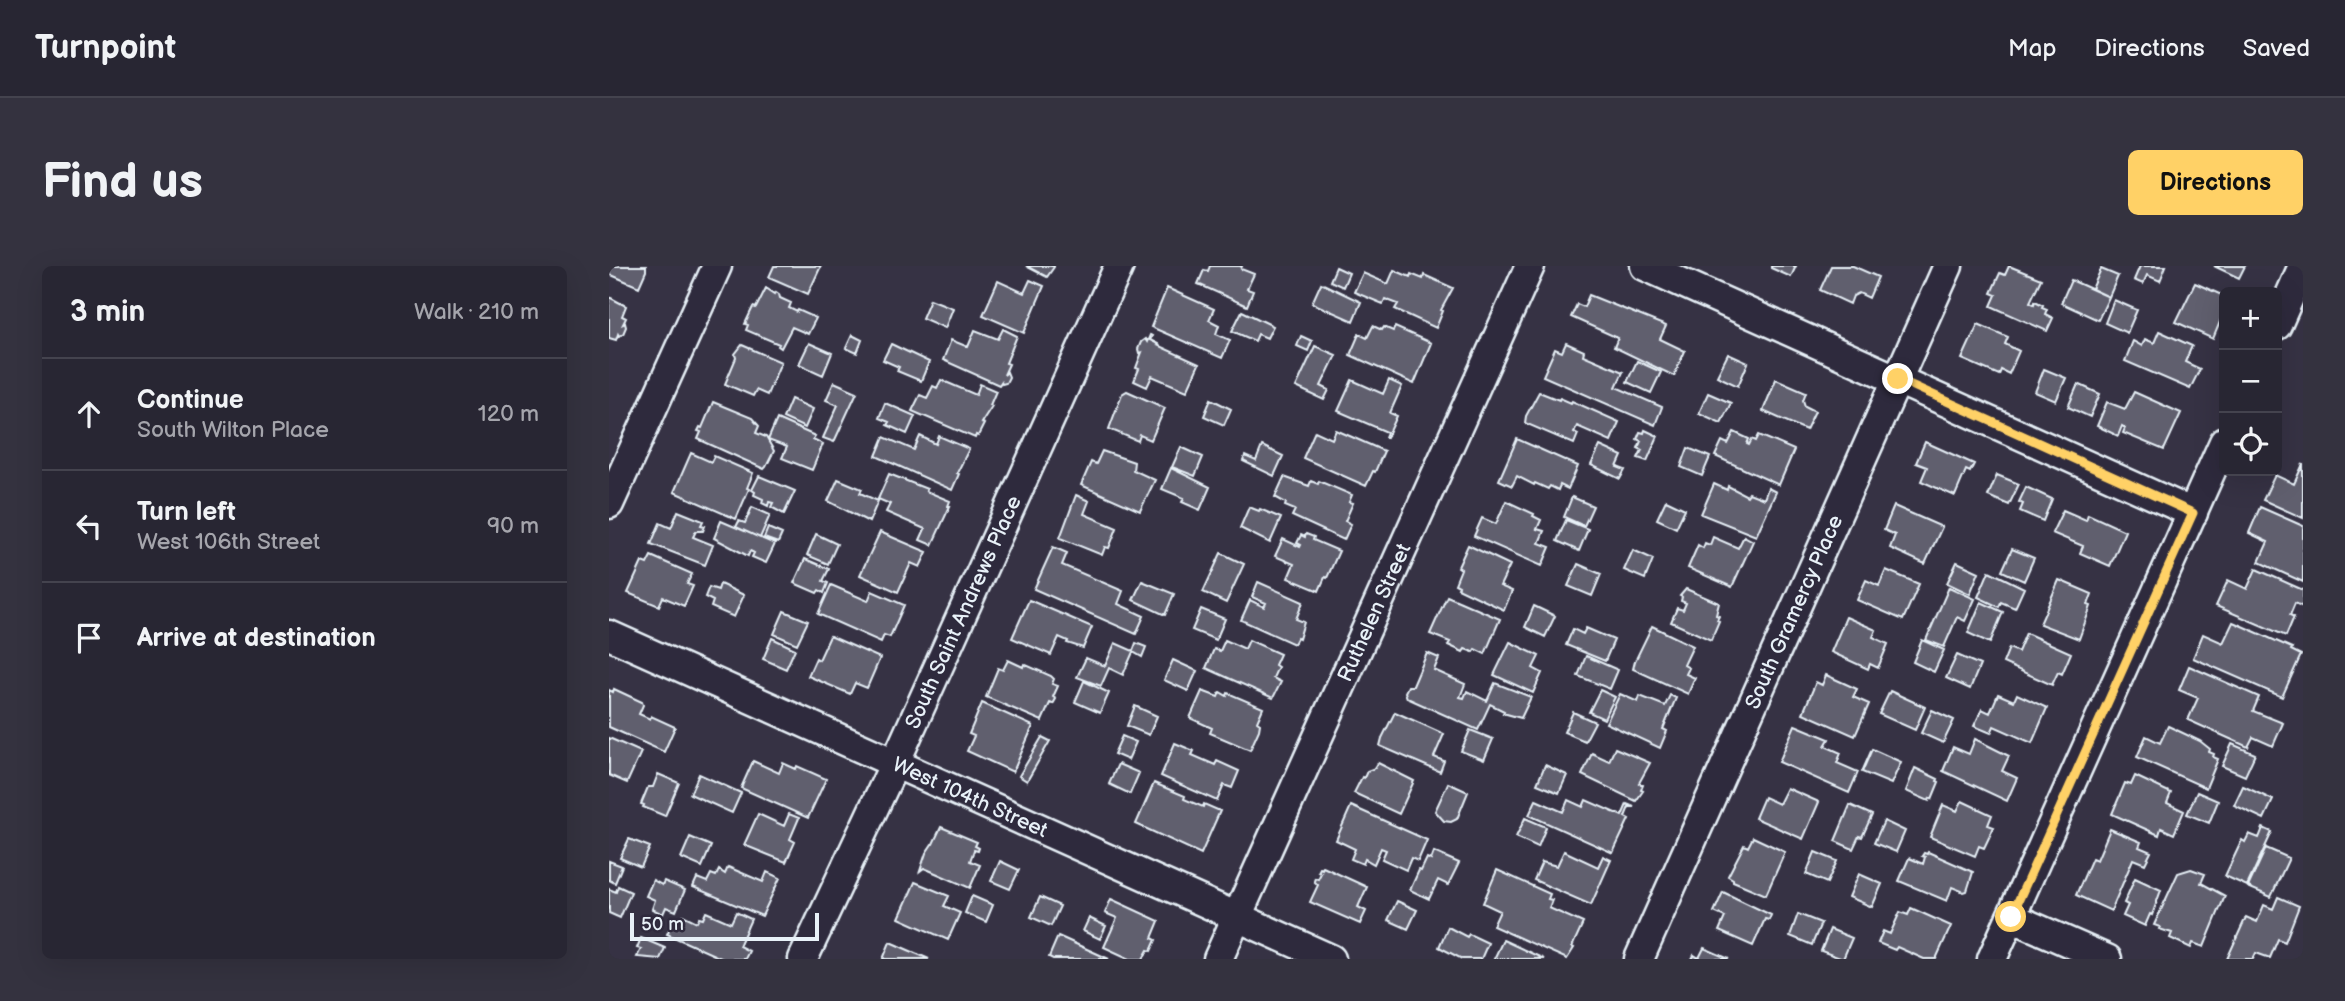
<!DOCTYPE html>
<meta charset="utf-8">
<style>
:root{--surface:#282633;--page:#34323f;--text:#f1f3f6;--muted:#a5a5ac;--line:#44434e;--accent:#ffd166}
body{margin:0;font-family:"Balsamiq Sans",sans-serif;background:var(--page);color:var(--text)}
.controls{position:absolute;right:21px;top:21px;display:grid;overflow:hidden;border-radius:10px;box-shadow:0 7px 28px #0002}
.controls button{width:63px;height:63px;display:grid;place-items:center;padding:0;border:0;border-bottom:2px solid var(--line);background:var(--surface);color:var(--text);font:35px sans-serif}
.scale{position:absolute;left:21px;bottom:18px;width:189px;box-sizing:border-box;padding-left:7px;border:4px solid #e8f1f8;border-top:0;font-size:19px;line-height:24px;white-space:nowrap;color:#e8f1f8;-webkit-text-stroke:5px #2f2a3d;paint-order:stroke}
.stop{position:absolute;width:21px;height:21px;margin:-16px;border:5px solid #ffd166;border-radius:50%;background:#fff}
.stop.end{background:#ffd166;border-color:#fff;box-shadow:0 2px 7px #0008}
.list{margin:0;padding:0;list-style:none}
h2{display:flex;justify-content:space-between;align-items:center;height:91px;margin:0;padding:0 28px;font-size:30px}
h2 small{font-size:23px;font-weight:400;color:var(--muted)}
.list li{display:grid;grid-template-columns:46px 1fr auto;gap:21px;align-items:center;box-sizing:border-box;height:112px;padding:0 28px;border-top:2px solid var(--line)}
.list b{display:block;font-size:26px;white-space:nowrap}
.list p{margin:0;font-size:23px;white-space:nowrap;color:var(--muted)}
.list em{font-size:23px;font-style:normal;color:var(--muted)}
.icon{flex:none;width:38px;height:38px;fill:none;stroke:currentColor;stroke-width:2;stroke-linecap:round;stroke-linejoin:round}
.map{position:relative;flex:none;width:1694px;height:693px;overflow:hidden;border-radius:10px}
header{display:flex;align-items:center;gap:42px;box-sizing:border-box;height:98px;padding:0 35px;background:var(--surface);border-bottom:2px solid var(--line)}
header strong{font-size:33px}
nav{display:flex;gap:38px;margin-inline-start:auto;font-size:24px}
.intro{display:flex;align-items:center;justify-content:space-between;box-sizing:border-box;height:168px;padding:0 42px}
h1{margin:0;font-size:49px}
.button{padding:18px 32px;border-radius:10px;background:var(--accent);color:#111;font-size:24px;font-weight:700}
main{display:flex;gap:42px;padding:0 42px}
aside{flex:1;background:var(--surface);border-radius:10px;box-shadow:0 7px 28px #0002}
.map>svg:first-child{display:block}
</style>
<header>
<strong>Turnpoint</strong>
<nav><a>Map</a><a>Directions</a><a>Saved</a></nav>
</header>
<div class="intro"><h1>Find us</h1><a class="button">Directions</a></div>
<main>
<aside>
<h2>3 min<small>Walk · 210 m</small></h2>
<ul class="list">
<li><svg class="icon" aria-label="ahead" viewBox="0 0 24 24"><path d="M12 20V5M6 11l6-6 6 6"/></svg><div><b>Continue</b><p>South Wilton Place</p></div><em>120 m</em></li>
<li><svg class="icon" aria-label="left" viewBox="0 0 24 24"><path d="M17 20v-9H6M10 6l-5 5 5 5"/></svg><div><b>Turn left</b><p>West 106th Street</p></div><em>90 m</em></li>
<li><svg class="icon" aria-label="arrive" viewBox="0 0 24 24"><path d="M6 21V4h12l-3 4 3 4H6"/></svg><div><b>Arrive at destination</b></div></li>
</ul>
</aside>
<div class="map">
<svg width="1694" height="693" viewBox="0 0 1694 693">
<rect width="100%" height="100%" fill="#363244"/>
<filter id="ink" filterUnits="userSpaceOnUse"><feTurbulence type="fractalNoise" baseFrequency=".0143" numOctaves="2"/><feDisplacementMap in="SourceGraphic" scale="14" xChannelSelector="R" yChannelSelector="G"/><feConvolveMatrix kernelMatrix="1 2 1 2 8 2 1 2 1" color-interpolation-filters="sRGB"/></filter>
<g filter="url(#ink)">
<!-- building -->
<path fill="#605e6e" stroke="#e8f1f8" stroke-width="2" d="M0 0H37V5L30 21 0 8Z
M165 0H212L199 28 160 11Z
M417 0H445V1L438 11Z
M601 0H633L632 3 645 8 638 23 644 25 638 40 589 18 595 4 599 5Z
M1162 0H1187L1182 11 1162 2Z
M1222 0H1244L1269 11 1260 32 1250 27 1244 30 1241 38 1211 24Z
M1400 0 1432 13 1421 36 1425 38 1426 35 1434 39 1433 41 1438 43 1436 48 1444 52 1438 65 1382 40 1387 29 1382 27 1391 7 1396 9Z
M1531 0H1557L1551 15 1538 9 1534 18 1525 14Z
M1605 0H1636L1630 12Z
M727 1 740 7 734 21 721 15Z
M1492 3 1509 10 1500 31 1483 23Z
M785 4 801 11 802 8 814 13 815 9 844 22 832 44 834 45 827 62 786 43 789 38 776 33 774 38 745 26 754 7 779 18Z
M421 14 435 20 415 67 374 49 389 15 415 27Z
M1462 14 1500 31 1489 54 1452 37Z
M712 17 752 36 744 55 703 37Z
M1586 17 1615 30 1612 40 1615 41V46L1604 73 1567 56Z
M157 22 166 28 167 26 170 28 171 32 182 37 180 42 188 46 189 44 207 52 199 68 183 61 172 82 169 80 170 78 137 64 139 59 136 58 144 41 147 42Z
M558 22 605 43 600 54 610 59 607 68 621 74 613 92 542 61Z
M980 29 1057 60 1051 73 1076 85 1065 110 1005 81 1009 72 962 51 968 38 975 41Z
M0 31 17 40 13 50 17 52 14 58 16 57 17 61 14 68 10 70 9 68 7 74 0 72Z
M321 33 344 42 336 62 313 52Z
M1505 34 1528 44 1518 67 1496 57Z
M633 45 664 60 658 72 649 68 646 75 623 65Z
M1369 58 1399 71 1396 78 1410 85 1400 108 1392 104 1390 109 1353 93Z
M764 60 773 64 775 61 784 65 786 61 822 77 805 118 741 89 750 68 758 72Z
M394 63 408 70 397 97 400 98 395 109 398 106 400 111 397 117 393 118 392 116 390 119 334 94 342 74 359 81 366 64 389 73Z
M1550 65 1583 80 1576 96 1591 103 1581 123 1516 95 1524 75 1533 80 1536 73 1545 77Z
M243 69 253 74 248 87 237 82Z
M541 69 543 70 541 74 549 78 548 79 590 98 578 125 543 110 538 121 525 115 530 103 527 102 533 86 530 87 529 83 532 76 536 73 538 76Z
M692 70 703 75 699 85 688 80Z
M200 77 223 87 214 109 190 98Z
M957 77 975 85 974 89 1014 106 1007 121 1053 141 1046 159 934 110 946 83 953 86Z
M282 78 320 96 312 115 288 105 290 101 274 94Z
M133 79 172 96 158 129 147 124 144 130 116 118 127 92 126 88Z
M706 80 727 89 712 120 720 124 715 134 687 121Z
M1119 88 1139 97 1129 120 1108 110Z
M1028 95 1052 106 1042 127 1018 116Z
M1435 103 1457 112 1447 135 1426 126Z
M1167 113 1197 126 1194 134 1196 140 1206 145 1197 164 1154 145Z
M332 114 367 129 371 118 387 125 381 139 383 140 372 157 375 158 369 170 367 169 366 172 303 145 311 129 318 132 324 120 328 122Z
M743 114 774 128 780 114 793 120 781 147 788 150 778 172 776 171 778 166 729 145Z
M225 116 248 126 225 176 214 172 229 139 217 134Z
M1469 118 1491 128 1481 151 1459 141Z
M518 125 556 142 542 174 531 169 529 175 500 163 513 128Z
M930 126 950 134 951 132 962 137 963 135 1010 156 1002 175 968 160 965 166 969 168 965 178 916 157 917 150Z
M1525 126 1572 147 1555 184 1514 167 1516 162 1513 160 1509 170 1488 160 1498 136 1516 143Z
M1099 127 1122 137 1112 157 1090 147Z
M182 133 204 143 196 162 174 152Z
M602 133 622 143 615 159 595 150Z
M104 136 143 152 150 160 147 167 157 171 165 185 157 201 155 203 89 173 92 166 89 165 91 161 93 162Z
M276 137 306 150 298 168 278 159 280 156 270 152Z
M168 153 206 170 204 173 214 178 203 204 173 192 178 181 159 174Z
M727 164 775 185 766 206 764 205 757 220 694 192 706 165 723 173Z
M1036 164 1049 170 1038 195 1029 192 1033 184 1029 182 1032 175 1028 173 1031 166 1035 167Z
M1125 166 1140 173 1138 178 1140 179 1143 173 1147 175 1150 169 1185 184 1170 219 1106 190 1113 175 1119 178Z
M311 170 327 178 330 170 360 183 348 207 350 208 343 224 267 190 275 171 305 184Z
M908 173 969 200 959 223 951 219 949 224 941 220 939 223 926 217 925 219 908 210 903 220 890 214Z
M1316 176 1365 198 1361 206 1357 204 1346 230 1312 215 1318 201 1307 197Z
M653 180 674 190 665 210 634 195 636 190 647 195Z
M991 180 1013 190 1008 201 1016 204 1011 213 982 199Z
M572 181 594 191 586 210 563 201Z
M1079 182 1101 191 1093 210 1072 201Z
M493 185 525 196 524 204 546 214 531 245 472 219 482 196 487 198Z
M82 187 102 196 105 190 144 207 138 222 140 223 127 253 65 226Z
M1694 198V252L1654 234 1666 209 1685 218Z
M562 202 601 221 591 244 573 236 575 232 553 223Z
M280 208 318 223 317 225 341 235 339 240H341L323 279 311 274 316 263 277 246 281 238 269 233Z
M1388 209 1410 218 1400 239 1379 230Z
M150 210 186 225 175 248 162 241 164 237 160 236 159 240 153 237 154 233 145 229 146 226 143 224Z
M675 211 700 220 702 215 709 218 710 215 743 229 740 236 744 237 736 255 742 258 735 274 683 250 686 244 676 240 677 237 666 231Z
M229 213 253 223 251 227 269 235 260 256 219 235Z
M1105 218 1118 224 1119 220 1138 230 1140 227 1155 233 1159 222 1167 226 1147 270 1092 248Z
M1417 221 1443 233 1434 255 1411 245 1414 238 1410 236Z
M467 229 480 235 475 248 508 262 500 282 496 281 493 289 451 272Z
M963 231 984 240 975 260 955 251Z
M1057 234 1076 243 1067 262 1048 253Z
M897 235 925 248 924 250 932 254 928 263 935 265 930 277 941 281 933 300 865 270 873 252 887 258Z
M1285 240 1333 261 1316 298 1281 282 1286 269 1275 264Z
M143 241 161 249 151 272 127 261 130 255 136 257Z
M640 241 650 245 651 243 672 252 661 277 631 262Z
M1651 241 1694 260V316L1650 296 1659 276 1640 267Z
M1454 244 1477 254 1479 248 1516 265 1501 300 1471 287 1474 280 1443 267Z
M69 245 94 255 92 259 96 260 94 265H87L84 271 104 279 96 299 42 278 51 257 62 262Z
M957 254 979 263 970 285 948 275Z
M112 255 166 278 157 297 143 291 145 287 141 285 139 290 105 272Z
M159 262 173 268 169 277 155 272Z
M271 266 318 286 311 301 302 297 289 326 251 309Z
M207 268 228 278 219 298 198 289Z
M697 268 705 271 704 274 730 285 718 312 716 311 710 325 679 312 685 298 666 290 674 273 691 281 692 279 688 277 692 269 696 271Z
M1135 270 1144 275 1123 321 1079 302 1089 279 1094 282 1096 277 1101 279 1104 271 1129 282Z
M859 279 901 299 891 320 903 325 895 344 849 322 850 320 846 318 852 303 849 301Z
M444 281 458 287 453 299 514 325 509 338 535 350 527 368 425 323Z
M1403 283 1425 292 1415 315 1393 305Z
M1024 284 1044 293 1036 313 1015 304Z
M612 287 635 298 617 337 594 326Z
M42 290 83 308 78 318 84 320 75 340 54 331 50 340 19 327 33 296 38 298Z
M196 293 220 303 214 315 219 317 215 327 210 324 208 327 185 317Z
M1348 296 1370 306 1361 328 1338 317Z
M969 298 992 308 983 330 959 320Z
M1647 303 1694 324V341L1686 337 1681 349 1685 351 1677 370 1607 340 1619 314 1638 323Z
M1277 304 1310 318 1294 354 1248 334 1257 314 1270 320Z
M1380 305 1415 322 1406 342 1392 336 1390 341 1369 331Z
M1450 314 1483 328 1479 339 1482 340 1470 373 1431 358Z
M533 315 565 328 556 349 524 334Z
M649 316 694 336 687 353 695 356 690 373 688 372 685 378 632 354 641 334 655 341 657 337 643 331Z
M111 318 135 329 125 351 102 341 104 335 96 331 100 321 109 324Z
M222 319 259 335 263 325 295 339 281 371 275 369 272 376 209 348Z
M1340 321 1366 333 1356 355 1348 351 1335 381 1317 374Z
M1077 323 1110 337 1107 349 1110 350 1108 354 1110 355 1102 374 1062 356 1068 342 1074 344 1077 337 1072 335 1073 331 1071 330Z
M838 330 891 353 876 388 866 383 864 386 856 383 854 386 839 379 841 376 821 368Z
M420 334 483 361 474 382 458 377 459 375 450 371 442 389 403 372Z
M1372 336 1394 346 1381 377 1359 367Z
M925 340 946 350 936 371 916 361Z
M592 343 616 353 607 374 583 364Z
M175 345 199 355 188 378 165 368Z
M1237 351 1267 364 1264 371 1279 378 1269 402 1261 398 1259 403 1222 386Z
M1624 356 1683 382 1682 384 1692 389 1673 431 1584 392 1594 368 1614 377Z
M1043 360 1084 380 1075 399 1080 402 1077 408 1086 412 1079 428 1024 403 1026 395Z
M977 362 1005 374 996 395 957 379 964 363 974 368Z
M1417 367 1462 387 1453 408 1449 406 1443 419 1394 397 1400 382 1409 386Z
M221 370 271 392 258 422 246 417 241 428 199 410 207 392 210 394Z
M163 372 186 383 177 403 154 393Z
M616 374 636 383 640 374 671 388 666 399 669 401 664 412 672 416 664 432 597 402 605 383 611 385Z
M1313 374 1335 384 1325 406 1304 396Z
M901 376 930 390 924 402 933 407 924 427 885 409Z
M506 377 524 385 527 377 537 381 533 391 524 386 514 409 500 402 492 420 468 411 477 392 496 400Z
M818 387 830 392 825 404 856 418 851 431 855 432 858 425 878 435 886 417 922 431 912 452 894 447 895 445 881 438 869 464 798 432 796 426 799 420H804Z
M1348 389 1371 399 1361 423 1337 412Z
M977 390 1009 404 1001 423 969 410Z
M399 394 414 401 415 398 442 410 445 413 443 418 449 420 444 431 447 433 444 438 441 437 433 455 377 431 389 402 394 404Z
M564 394 588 405 579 425 555 414Z
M1580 400 1650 431 1644 445 1674 457 1664 480 1644 471 1639 481 1579 454 1589 432 1570 424Z
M1217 409 1248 423 1244 431 1260 438 1246 470 1194 447 1207 416 1213 419Z
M475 415 500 427 491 447 466 436Z
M5 423 33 436 34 439 30 448 41 453 42 450 66 461 55 486 0 461V424L4 426Z
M991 424 1006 431 995 453 980 446Z
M593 425 609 431 611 426 618 430 619 427 654 442 648 456 651 458 650 464 641 484 601 467 603 462 581 452Z
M1281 425 1316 441 1306 464 1270 448Z
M1011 428 1029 436 1031 430 1056 440 1061 429 1067 432 1054 463 1058 465 1051 482 997 457Z
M1389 428 1405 435 1408 428 1438 442 1423 477 1385 460 1382 467 1365 460 1373 443 1381 447Z
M373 437 424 460 404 506 358 485 365 470 360 468Z
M526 440 548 450 540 469 518 460Z
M1323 444 1345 454 1334 477 1312 467Z
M786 446 835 468 825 491 835 495 831 506 771 480 773 472Z
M964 446 986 456 976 475 955 466Z
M1186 459 1220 473 1216 480 1232 487 1228 497 1249 506 1240 527 1170 496Z
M1559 460 1591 475 1601 483 1600 486 1605 488 1604 491 1609 493 1597 522 1528 491 1537 470 1551 477Z
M861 464 884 473 875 494 852 485Z
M513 470 527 476 519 494 505 488Z
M433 471 441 475 418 515 410 510Z
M0 472 32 486 18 517 0 509Z
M1366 473 1400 490 1393 505 1408 512 1398 535 1334 505 1344 481 1360 488Z
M566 477 585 485 583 489 606 499 608 495 630 505 623 522 615 519 608 535 552 510Z
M1623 478 1646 488 1636 510 1613 500Z
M1006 482 1041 497 1030 517 1034 519 1032 524 1034 525 1027 535 973 509 983 487 1000 495Z
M1263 483 1292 496 1282 518 1253 506Z
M144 495 170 507 174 497 187 503 188 500 217 513 199 552 132 522Z
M769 497 805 515 790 548 745 527 753 511 755 512 758 505 766 502Z
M509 498 530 507 521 528 500 518Z
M936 499 958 509 950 527 928 518Z
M1306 502 1329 513 1328 515 1330 516 1323 533 1321 532 1320 535 1297 525Z
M49 508 70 517 56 550 34 541 35 539 32 538 39 521H44Z
M90 508 132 527 123 547 81 528Z
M1526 510 1562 527 1558 537 1575 545 1565 568 1552 562 1550 569 1503 548 1516 517 1522 519Z
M545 517 576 530 575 533 594 541 595 538 611 545 592 588 527 558Z
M839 517 859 526 848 553 842 556 835 555 826 545Z
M1634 520 1664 534 1655 553 1625 539Z
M1178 522 1210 536 1194 573 1146 552 1155 531 1170 538Z
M1588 526 1609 535 1600 557 1578 548Z
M927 534 954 546 959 534 974 541 977 534 1013 550 1018 538 1025 541H1020L1016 551 1020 553 1004 587 920 549Z
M1353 535 1383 549 1379 559 1385 561 1375 582 1370 580 1366 590 1321 571 1334 539 1348 545Z
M1241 539 1263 549 1253 571 1250 570 1244 583 1226 575Z
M742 540 818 574 809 595 802 592 797 604 773 593 777 584 772 582 765 598 756 593 754 598 742 593 746 583 727 574Z
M149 548 175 560 180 548 190 552 181 573 186 576 177 596 135 579Z
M916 552 937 561 929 581 907 571Z
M1275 555 1296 565 1287 586 1265 577Z
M332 561 368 576 366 580 370 582 369 585 365 584 361 595 371 599 361 622 315 602 311 605 317 587 323 578H324Z
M1654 562 1663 566 1638 620 1616 610 1633 574 1636 576 1640 568 1650 572Z
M1501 563 1532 576 1530 581 1542 586 1536 598 1524 593 1502 645 1467 629 1483 592 1488 594Z
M81 571 102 580 93 601 72 592Z
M1144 571 1176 586 1157 629 1124 615V613L1119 610 1135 579 1139 581Z
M20 573 41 581 32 601 11 592Z
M1657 582 1680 592 1662 631 1639 621Z
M955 585 989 601 994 590 1002 594 982 639 925 614 933 596 948 600Z
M825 586 850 597 839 619 829 614 820 633 801 624 810 604 812 605 818 592 822 594Z
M1206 586 1228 595 1218 617 1197 608Z
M1319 586 1364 606 1358 625 1355 626 1343 621 1338 635 1290 615 1300 592 1314 598 1316 591 1313 590 1315 587 1318 588Z
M0 595 13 600 6 617 0 614Z
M391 595 410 604 401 623 382 615Z
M119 601 154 616 158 606 171 612 153 650 84 621 88 612 98 616 102 608 107 610 110 604 116 608Z
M714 601 758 621 749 641 757 645 751 658 701 636 709 619 705 615 706 612 709 613 712 607 709 606 711 602 713 603Z
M1582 603 1596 608 1592 617 1616 630 1595 681 1584 677 1582 682 1561 672 1563 667 1550 663 1551 661 1545 659 1569 607Z
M888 604 941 628 939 633 943 634 940 642 974 657 963 681 965 682 958 693 884 660 891 645 874 637Z
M1250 608 1273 618 1263 641 1240 631Z
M1526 612 1552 624 1543 649 1541 648 1536 660 1514 650 1519 639 1515 637Z
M44 614 53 619 55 615 76 624 67 645 57 641 54 648 43 643 46 634 37 630Z
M306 616 340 630 335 640 351 647 339 674 290 652Z
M9 620 22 626 11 652 0 647V623L7 626Z
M1114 626 1162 649 1160 654 1156 653 1144 680 1110 665 1116 651 1105 646Z
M363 630 384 639 377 656 356 647Z
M431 631 451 640 442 660 422 651Z
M1669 631 1690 640 1676 676 1669 673 1661 692 1647 687 1644 693H1618L1637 651 1648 656 1655 639 1664 643Z
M502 633 550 655 543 672 547 674 542 685 539 684 534 693H521L495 681 508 652 496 647Z
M788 635 808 644 799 663 779 654Z
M1302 642 1342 660 1327 693H1315L1288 681 1286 684 1269 677 1274 665 1281 668 1291 646 1299 649Z
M97 646 122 657 127 646 142 653 130 680 140 685 136 693H114L58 668 65 654 71 656 74 649 88 656 90 652 94 653Z
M1189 648 1212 657 1203 679 1181 670Z
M480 652 497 660 491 673 474 665Z
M839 661 858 671 860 668 879 677 872 693H853L830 681Z
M1221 663 1243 672 1234 693 1212 685Z
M449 670 500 693H444L440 691Z
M32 672 56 682 51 693 28 691 32 683 28 682Z
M894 674 935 693H885Z
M281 676 320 693H274Z
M1095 682 1120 693H1083L1085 689 1090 692Z"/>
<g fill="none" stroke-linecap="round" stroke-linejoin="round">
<defs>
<g id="minor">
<path d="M1036 0 1584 247"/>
<path d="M1668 59 1694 0"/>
<path d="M0 238 108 0"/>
<path id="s1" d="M0 369 722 693"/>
<path d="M1402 651 1498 693"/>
<path id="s2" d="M194 693 286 497 510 0"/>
<path id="s3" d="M609 693 921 0"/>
<path id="s4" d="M1030 693 1339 0"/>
<path d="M1383 693 1615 176"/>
</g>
</defs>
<!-- minor casing -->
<use href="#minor" stroke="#e8f1f8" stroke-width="33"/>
<!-- minor -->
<use href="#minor" stroke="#2f2a3d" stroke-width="28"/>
</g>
</g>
<g fill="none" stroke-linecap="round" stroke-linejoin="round" filter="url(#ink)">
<!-- route -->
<path stroke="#ffd166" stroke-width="9" d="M1289 113 1584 247 1402 651"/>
</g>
<g text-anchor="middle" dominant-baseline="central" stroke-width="5" stroke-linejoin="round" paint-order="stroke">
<!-- street labels -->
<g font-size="21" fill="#e8f1f8" stroke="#2f2a3d">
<text stroke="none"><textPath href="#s4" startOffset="380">South Gramercy Place</textPath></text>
<text stroke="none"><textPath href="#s2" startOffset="382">South Saint Andrews Place</textPath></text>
<text stroke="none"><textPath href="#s3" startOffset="380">Ruthelen Street</textPath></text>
<text stroke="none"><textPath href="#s1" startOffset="396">West 104th Street</textPath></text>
</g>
</g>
</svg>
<div class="controls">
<button>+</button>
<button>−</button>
<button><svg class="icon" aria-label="locate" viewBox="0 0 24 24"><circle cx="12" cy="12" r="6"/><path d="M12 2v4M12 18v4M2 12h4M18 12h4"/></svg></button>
</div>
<div class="scale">50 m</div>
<div class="stop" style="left:1402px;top:651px"></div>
<div class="stop end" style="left:1289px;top:113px"></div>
</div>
</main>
